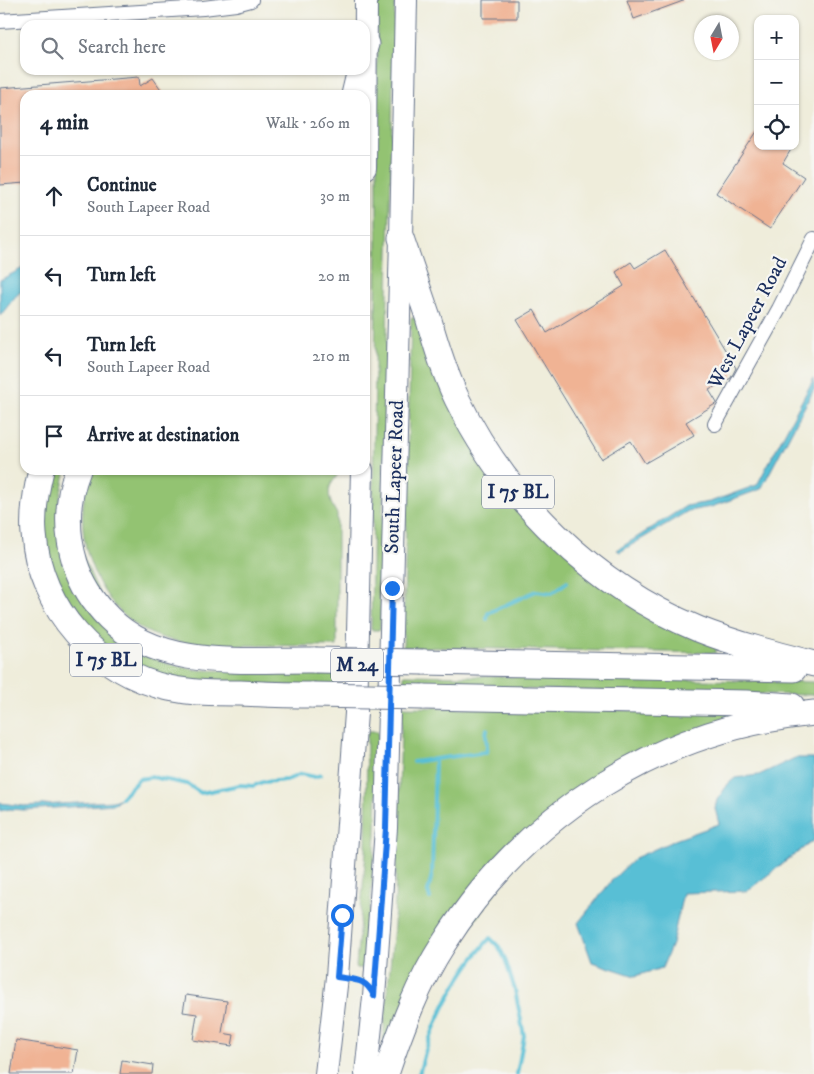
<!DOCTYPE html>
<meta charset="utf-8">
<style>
:root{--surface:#fff;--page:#f6f6f7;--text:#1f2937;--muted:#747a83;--line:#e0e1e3}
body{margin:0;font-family:"IM FELL DW Pica",serif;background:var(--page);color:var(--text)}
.controls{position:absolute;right:15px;top:15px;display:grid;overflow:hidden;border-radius:10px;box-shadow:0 1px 4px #0004}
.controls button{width:45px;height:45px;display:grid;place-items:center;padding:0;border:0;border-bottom:1px solid var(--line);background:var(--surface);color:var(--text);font:25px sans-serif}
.compass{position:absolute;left:694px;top:15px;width:45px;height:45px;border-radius:50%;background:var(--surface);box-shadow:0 1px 4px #0004;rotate:190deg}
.stop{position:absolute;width:15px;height:15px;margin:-11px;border:4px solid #1a73e8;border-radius:50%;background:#fff}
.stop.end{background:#1a73e8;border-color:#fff;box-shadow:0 1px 5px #0008}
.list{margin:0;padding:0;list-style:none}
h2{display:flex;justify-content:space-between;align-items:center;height:65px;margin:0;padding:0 20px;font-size:21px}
h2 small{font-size:16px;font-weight:400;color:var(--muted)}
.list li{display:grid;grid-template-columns:32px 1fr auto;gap:15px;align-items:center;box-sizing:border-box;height:80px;padding:0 20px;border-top:1px solid var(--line)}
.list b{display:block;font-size:19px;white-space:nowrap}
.list p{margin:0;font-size:16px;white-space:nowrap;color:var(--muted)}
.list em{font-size:16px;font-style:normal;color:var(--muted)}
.icon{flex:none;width:28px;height:28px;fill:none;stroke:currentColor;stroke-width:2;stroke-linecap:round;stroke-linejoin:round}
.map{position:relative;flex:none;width:814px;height:1074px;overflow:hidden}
.search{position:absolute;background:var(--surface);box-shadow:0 1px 4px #0004;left:20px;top:20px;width:350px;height:55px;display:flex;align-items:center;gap:12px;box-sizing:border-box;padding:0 18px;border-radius:15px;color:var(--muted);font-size:19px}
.panel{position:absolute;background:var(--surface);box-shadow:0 1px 4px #0004;left:20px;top:90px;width:350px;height:385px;border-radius:15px}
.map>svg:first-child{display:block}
</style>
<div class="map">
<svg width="814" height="1074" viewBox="0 0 814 1074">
<rect width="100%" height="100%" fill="#f6f6f2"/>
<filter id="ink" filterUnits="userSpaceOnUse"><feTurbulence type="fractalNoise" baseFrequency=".02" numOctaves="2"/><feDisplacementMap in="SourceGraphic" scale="10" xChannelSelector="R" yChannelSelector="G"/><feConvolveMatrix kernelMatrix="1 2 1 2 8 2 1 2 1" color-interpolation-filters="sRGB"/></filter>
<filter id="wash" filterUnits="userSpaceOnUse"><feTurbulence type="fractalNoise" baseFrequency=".0096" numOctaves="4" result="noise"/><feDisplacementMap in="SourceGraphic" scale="20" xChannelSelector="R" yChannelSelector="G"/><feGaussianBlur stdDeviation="1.12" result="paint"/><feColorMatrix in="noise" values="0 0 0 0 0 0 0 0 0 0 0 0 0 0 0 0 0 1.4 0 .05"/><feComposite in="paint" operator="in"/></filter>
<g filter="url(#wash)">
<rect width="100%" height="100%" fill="#efeddb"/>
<!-- green -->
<path fill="#93c372" stroke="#577968" d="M377 0H395L380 630H371L377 239Z
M411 318H421L510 497 716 646V653L403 647Z
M50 470H66L59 502 121 643C145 658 169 665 197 670L335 674V686L203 684 160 678 104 649 64 602 44 545 45 485Z
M92 470H340C338 476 331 483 330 487 327 497 332 506 337 514V646L203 645C183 643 162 640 144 630 102 606 79 554 83 507 84 494 88 482 92 470Z
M404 675 814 682V695L404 687Z
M402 707 742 712 557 806 389 1040 383 1039 394 926Z
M367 731H378L376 836 365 968H357L356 966 366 851Z"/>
<!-- water -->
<path fill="#58bfd5" stroke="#3a779a" d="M25 267V288L15 297 0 316V280Z
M814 378V389L761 489 711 507 688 511 620 552 617 550 686 506 710 502 757 485Z
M795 758H814V840L747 891 683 893 672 944 662 968 635 976 592 962 578 923 613 879 635 858 675 840 719 824 715 808 717 800 728 784 735 778 759 775Z
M121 798 114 804 24 810 10 809 0 811V803L24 806 113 801Z"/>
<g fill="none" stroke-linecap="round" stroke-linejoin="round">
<!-- stream -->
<path stroke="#58bfd5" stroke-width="4" d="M487 619 488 613 536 591 552 593 567 582
M413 762 486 752C489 743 484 739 487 729
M121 798 139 779 152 777 187 784 201 793 240 785 253 786 263 782 287 780 301 774 315 777 320 775
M430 898 428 892 432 874 435 760
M419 1074C431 1025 456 976 490 938L499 947 505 959 515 990 524 1036 517 1074"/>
</g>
<g id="blocks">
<!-- building -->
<path fill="#f0b394" d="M483 0H517V18H483Z
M627 0H683V1L634 19Z
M139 77 140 86 153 78 165 95H25V183L0 185V88Z
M758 130V146H793L783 163 804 177 770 229 716 193Z
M665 250 736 368 731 378 709 390 717 403 686 422 694 435 645 463 631 441 601 459 517 320 534 310 547 333 624 286 616 272 631 262 635 268Z
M186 995 227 1001 222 1033 234 1035 232 1046 193 1040 197 1014 183 1012Z
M16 1040 78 1050 74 1074H11Z
M122 1060 153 1065 152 1074H120Z"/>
</g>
</g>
<g filter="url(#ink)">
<use href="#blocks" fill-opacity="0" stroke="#65728a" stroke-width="1"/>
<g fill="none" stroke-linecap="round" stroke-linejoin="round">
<defs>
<path id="street" d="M0 21 203 8 236 4 251 0
M715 424 779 309 814 239"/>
<path id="primary" d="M365 168 366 0
M326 1074 337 977 356 713 362 470
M366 1074 374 997 386 828 401 238 406 0"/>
<path id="highway" d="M365 47 366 44
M354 95 360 70
M401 238C410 265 419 291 428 317 436 345 444 372 457 399 506 500 594 586 698 629 736 644 775 654 814 664
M41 470C36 491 32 512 34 534 39 608 97 673 169 688 192 693 215 693 237 693 263 694 288 695 313 695
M78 470C66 500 66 533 75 563 82 585 93 602 109 618 161 671 246 659 315 660
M423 662 794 669
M423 697 747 703 792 706
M386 1074C401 1029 418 983 444 943 526 813 660 728 814 713"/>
</defs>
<!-- street casing -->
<use href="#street" stroke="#65728a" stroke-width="16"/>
<!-- primary casing -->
<use href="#primary" stroke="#65728a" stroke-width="24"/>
<!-- highway casing -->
<use href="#highway" stroke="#65728a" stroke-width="27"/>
<!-- street -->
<use href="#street" stroke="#fff" stroke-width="14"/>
<!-- primary -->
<use href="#primary" stroke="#fff" stroke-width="22"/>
<!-- highway -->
<use href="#highway" stroke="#fff" stroke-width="25"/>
<defs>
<path id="highway-bridge" d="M315 660 423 662
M313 695 423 697"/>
</defs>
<!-- highway-bridge casing -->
<use href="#highway-bridge" stroke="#65728a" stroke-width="27" stroke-linecap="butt"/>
<!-- highway-bridge -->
<use href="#highway-bridge" stroke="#fff" stroke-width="25"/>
</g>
</g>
<g fill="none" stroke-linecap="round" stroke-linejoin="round" filter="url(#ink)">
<!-- route -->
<path stroke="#1a73e8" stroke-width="6" d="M342 915 337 977C355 980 366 978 374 996L386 828 392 588"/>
</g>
<g text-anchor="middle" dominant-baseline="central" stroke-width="4.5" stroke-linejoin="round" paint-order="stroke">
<!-- shield labels -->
<g fill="#f6f6f2" stroke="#5d6b8a" stroke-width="1">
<rect x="482" y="475.5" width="72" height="33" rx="4"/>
<rect x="70" y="643.5" width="72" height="33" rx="4"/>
<rect x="331" y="648.5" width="52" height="33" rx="4"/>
</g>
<g font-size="19" font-weight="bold" fill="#1b2f5e">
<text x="518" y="492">I 75 BL</text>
<text x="106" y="660">I 75 BL</text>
<text x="357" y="665">M 24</text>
</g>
<!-- street labels -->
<g font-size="20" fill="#1b2f5e" stroke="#f6f6f2">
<text transform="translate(748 323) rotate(-62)">West Lapeer Road</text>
<text transform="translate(395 477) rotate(-88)">South Lapeer Road</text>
</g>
</g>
</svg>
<div class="controls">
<button>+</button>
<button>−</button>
<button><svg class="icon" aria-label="locate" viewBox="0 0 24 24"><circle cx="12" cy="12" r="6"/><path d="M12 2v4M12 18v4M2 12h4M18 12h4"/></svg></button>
</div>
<svg class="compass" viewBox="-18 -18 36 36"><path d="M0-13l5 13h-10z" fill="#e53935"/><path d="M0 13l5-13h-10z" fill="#747a83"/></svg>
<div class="stop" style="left:342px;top:915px"></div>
<div class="stop end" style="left:392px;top:588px"></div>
<div class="search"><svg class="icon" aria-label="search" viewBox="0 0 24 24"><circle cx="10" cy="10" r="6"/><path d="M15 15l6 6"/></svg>Search here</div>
<section class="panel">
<h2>4 min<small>Walk · 260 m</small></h2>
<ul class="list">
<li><svg class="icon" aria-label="ahead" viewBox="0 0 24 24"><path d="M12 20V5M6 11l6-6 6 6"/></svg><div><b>Continue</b><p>South Lapeer Road</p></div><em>30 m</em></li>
<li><svg class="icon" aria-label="left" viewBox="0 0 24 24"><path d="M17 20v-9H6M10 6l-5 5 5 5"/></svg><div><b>Turn left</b></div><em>20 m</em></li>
<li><svg class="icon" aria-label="left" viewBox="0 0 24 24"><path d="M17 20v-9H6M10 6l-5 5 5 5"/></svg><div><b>Turn left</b><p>South Lapeer Road</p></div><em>210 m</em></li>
<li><svg class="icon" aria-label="arrive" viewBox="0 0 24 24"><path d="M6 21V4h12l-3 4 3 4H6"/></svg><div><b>Arrive at destination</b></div></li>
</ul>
</section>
</div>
